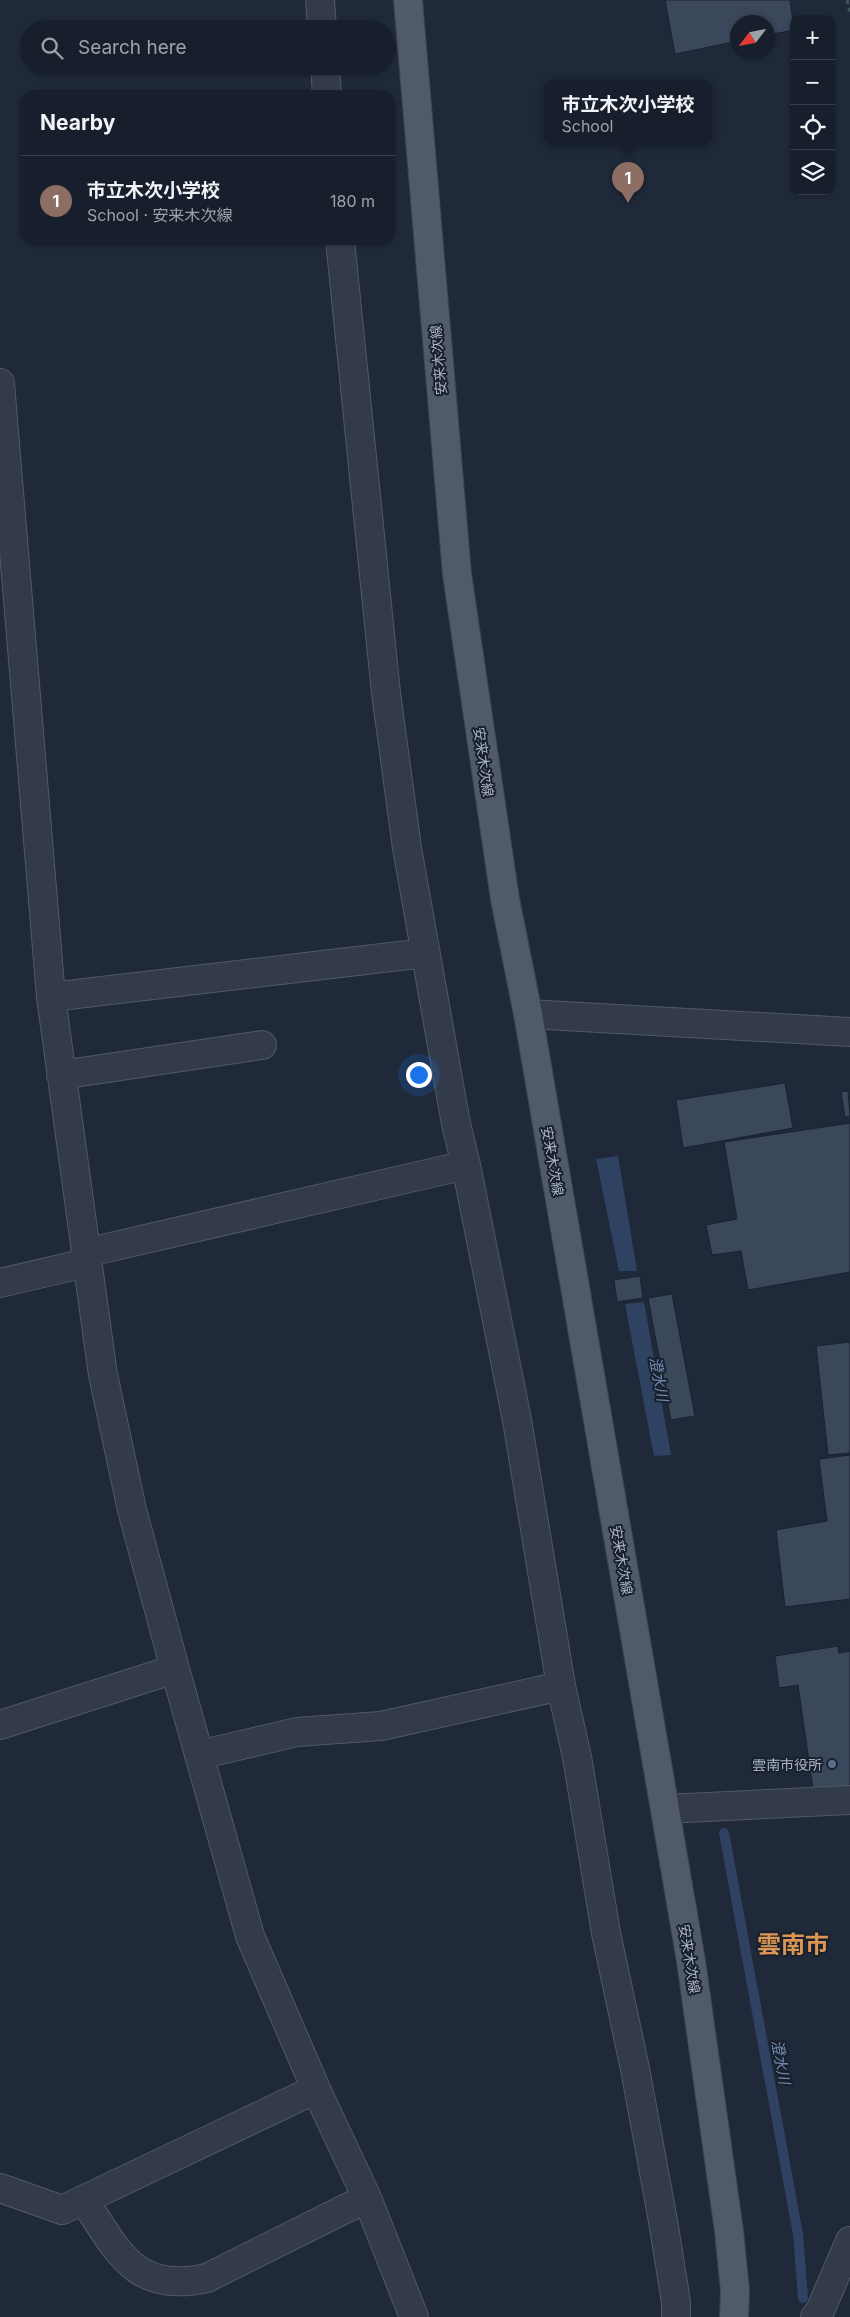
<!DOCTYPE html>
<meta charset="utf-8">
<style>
:root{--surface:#171f2c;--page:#242c38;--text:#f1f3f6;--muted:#9ea2a9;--line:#363d48;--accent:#db2777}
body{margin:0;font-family:Inter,"Noto Sans JP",sans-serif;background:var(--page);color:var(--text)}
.controls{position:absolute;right:15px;top:15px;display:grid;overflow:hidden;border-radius:10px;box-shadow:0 1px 4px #0004}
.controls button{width:45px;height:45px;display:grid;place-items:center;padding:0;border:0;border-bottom:1px solid var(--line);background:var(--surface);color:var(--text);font:25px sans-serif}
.compass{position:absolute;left:730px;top:15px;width:45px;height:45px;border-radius:50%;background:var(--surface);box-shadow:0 1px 4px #0004;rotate:238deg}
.you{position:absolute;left:418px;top:1074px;width:18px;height:18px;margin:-12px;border:4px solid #fff;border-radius:50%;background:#1a73e8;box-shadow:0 0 0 8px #1a73e833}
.badge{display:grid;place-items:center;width:32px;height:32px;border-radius:50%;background:var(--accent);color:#fff;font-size:16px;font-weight:700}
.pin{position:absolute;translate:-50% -41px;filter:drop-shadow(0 1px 2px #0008)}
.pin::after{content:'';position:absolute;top:26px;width:18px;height:15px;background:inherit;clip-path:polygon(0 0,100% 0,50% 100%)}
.popup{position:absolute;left:544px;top:80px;width:168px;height:65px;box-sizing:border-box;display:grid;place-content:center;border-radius:10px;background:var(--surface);filter:drop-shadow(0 1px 4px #0005);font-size:16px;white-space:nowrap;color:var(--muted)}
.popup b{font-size:19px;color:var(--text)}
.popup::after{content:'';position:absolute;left:50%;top:100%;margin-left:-10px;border:10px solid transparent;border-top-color:var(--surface)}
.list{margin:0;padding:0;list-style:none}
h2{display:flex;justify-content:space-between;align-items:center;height:65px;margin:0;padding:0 20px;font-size:21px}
h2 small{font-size:16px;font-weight:400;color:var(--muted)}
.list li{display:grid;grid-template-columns:32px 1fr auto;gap:15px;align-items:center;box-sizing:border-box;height:90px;padding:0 20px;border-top:1px solid var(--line)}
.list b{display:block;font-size:19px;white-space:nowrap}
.list p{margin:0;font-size:16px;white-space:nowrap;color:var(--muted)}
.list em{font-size:16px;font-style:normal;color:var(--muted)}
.icon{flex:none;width:28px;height:28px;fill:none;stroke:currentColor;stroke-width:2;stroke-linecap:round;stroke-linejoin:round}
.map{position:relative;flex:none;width:850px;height:2317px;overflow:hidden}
.search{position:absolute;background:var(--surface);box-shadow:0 1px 4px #0004;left:20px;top:20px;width:375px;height:55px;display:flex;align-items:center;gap:12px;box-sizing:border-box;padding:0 18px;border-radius:28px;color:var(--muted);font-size:19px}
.panel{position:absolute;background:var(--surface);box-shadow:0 1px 4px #0004;left:20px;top:90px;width:375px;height:155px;border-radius:15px}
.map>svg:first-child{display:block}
</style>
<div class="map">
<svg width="850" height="2317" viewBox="0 0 850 2317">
<rect width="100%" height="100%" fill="#1f293a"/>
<!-- water -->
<path fill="#2f4261" d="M618 1156 637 1271H619L596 1159Z
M644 1302 671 1455 654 1456 625 1304Z"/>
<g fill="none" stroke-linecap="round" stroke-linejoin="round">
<!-- stream -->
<path stroke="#2f4261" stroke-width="10" d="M724 1833 798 2234 803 2298"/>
</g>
<!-- building -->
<path fill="#3b475a" stroke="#1a2231" d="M665 0H790L794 30 768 35V22H738V41L675 54Z
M785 1083 793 1128 683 1148 676 1100Z
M848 1091 850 1116 845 1117 841 1092Z
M850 1123V1272L748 1290 741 1251 712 1255 706 1225 737 1219 724 1142Z
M640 1276 643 1298 617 1302 614 1280Z
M672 1294 695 1416 671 1420 648 1298Z
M850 1342V1453L828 1455 816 1346Z
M850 1455V1599L785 1607 776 1530 827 1521 819 1459Z
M838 1646 839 1653 850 1651V1790L814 1796 798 1685 779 1688 775 1656Z"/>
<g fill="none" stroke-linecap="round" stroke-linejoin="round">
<defs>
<path id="minor" d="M320 0 322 29
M325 66 327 95
M340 240 386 693 407 848 456 1124 466 1165 517 1420 561 1686 577 1757 606 1933 635 2069 663 2221 676 2302V2317
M0 383 51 997 103 1375 132 1510 175 1669 250 1936 316 2089 367 2198 414 2317
M51 997 425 953
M528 1014 850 1032
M61 1075 262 1045
M85 1253 466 1165
M0 1283 86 1263
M0 1725 175 1669
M199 1755 297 1732 381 1726 561 1686
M665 1809 850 1800
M0 2188 62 2210 316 2089
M84 2200C118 2252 135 2294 207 2278L367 2198
M815 2317 820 2311 850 2241"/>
<path id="major" d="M408 0 457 574 505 899 528 1014 691 1961 729 2231 735 2291 734 2317"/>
</defs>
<!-- minor casing -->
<use href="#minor" stroke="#505968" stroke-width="30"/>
<!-- major casing -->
<use href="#major" stroke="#3c4454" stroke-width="30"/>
<!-- path -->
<path stroke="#3f5458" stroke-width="3" stroke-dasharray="4 4" stroke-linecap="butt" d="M847 0 850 13"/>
<!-- minor -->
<use href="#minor" stroke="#333b4a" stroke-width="28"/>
<!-- major -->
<use href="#major" stroke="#505a6a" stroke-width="28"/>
</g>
<!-- markers -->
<circle fill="#5c6f8a" stroke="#18202e" stroke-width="2" cx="832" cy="1764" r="5"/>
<g text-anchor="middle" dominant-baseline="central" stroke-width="4" stroke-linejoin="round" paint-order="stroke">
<!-- street labels -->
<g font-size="14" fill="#adb6c7" stroke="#18202e">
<text transform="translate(438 360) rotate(-95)">安来木次線</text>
<text transform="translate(484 762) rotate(82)">安来木次線</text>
<text transform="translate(553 1161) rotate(80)">安来木次線</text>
<text transform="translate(622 1560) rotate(80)">安来木次線</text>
<text transform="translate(690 1959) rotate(81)">安来木次線</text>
</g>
<!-- poi labels -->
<g font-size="14" fill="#adb6c7" stroke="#18202e" text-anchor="end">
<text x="822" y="1764">雲南市役所</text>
</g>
<!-- water labels -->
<g font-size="15" font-style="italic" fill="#738bb2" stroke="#18202e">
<text transform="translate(659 1379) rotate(80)">澄水川</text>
<text transform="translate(781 2062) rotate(80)">澄水川</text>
</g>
<!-- town labels -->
<g font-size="24" font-weight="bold" fill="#db9554" stroke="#18202e">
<text x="793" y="1944">雲南市</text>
</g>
</g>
</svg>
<div class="controls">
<button>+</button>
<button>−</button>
<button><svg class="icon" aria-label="locate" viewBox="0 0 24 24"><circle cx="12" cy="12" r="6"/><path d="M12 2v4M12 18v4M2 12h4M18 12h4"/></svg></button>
<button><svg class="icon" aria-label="layers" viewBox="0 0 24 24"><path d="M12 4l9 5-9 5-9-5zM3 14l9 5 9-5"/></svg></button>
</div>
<svg class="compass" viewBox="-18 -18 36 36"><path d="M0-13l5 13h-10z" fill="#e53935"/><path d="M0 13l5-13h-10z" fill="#9ea2a9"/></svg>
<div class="you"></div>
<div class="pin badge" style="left:628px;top:203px;background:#8d6e63">1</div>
<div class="popup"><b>市立木次小学校</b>School</div>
<div class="search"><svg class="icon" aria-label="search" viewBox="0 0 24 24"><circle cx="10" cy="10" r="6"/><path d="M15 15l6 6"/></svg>Search here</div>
<section class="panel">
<h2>Nearby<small></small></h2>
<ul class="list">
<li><span class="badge" style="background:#8d6e63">1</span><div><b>市立木次小学校</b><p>School · 安来木次線</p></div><em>180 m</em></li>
</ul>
</section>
</div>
